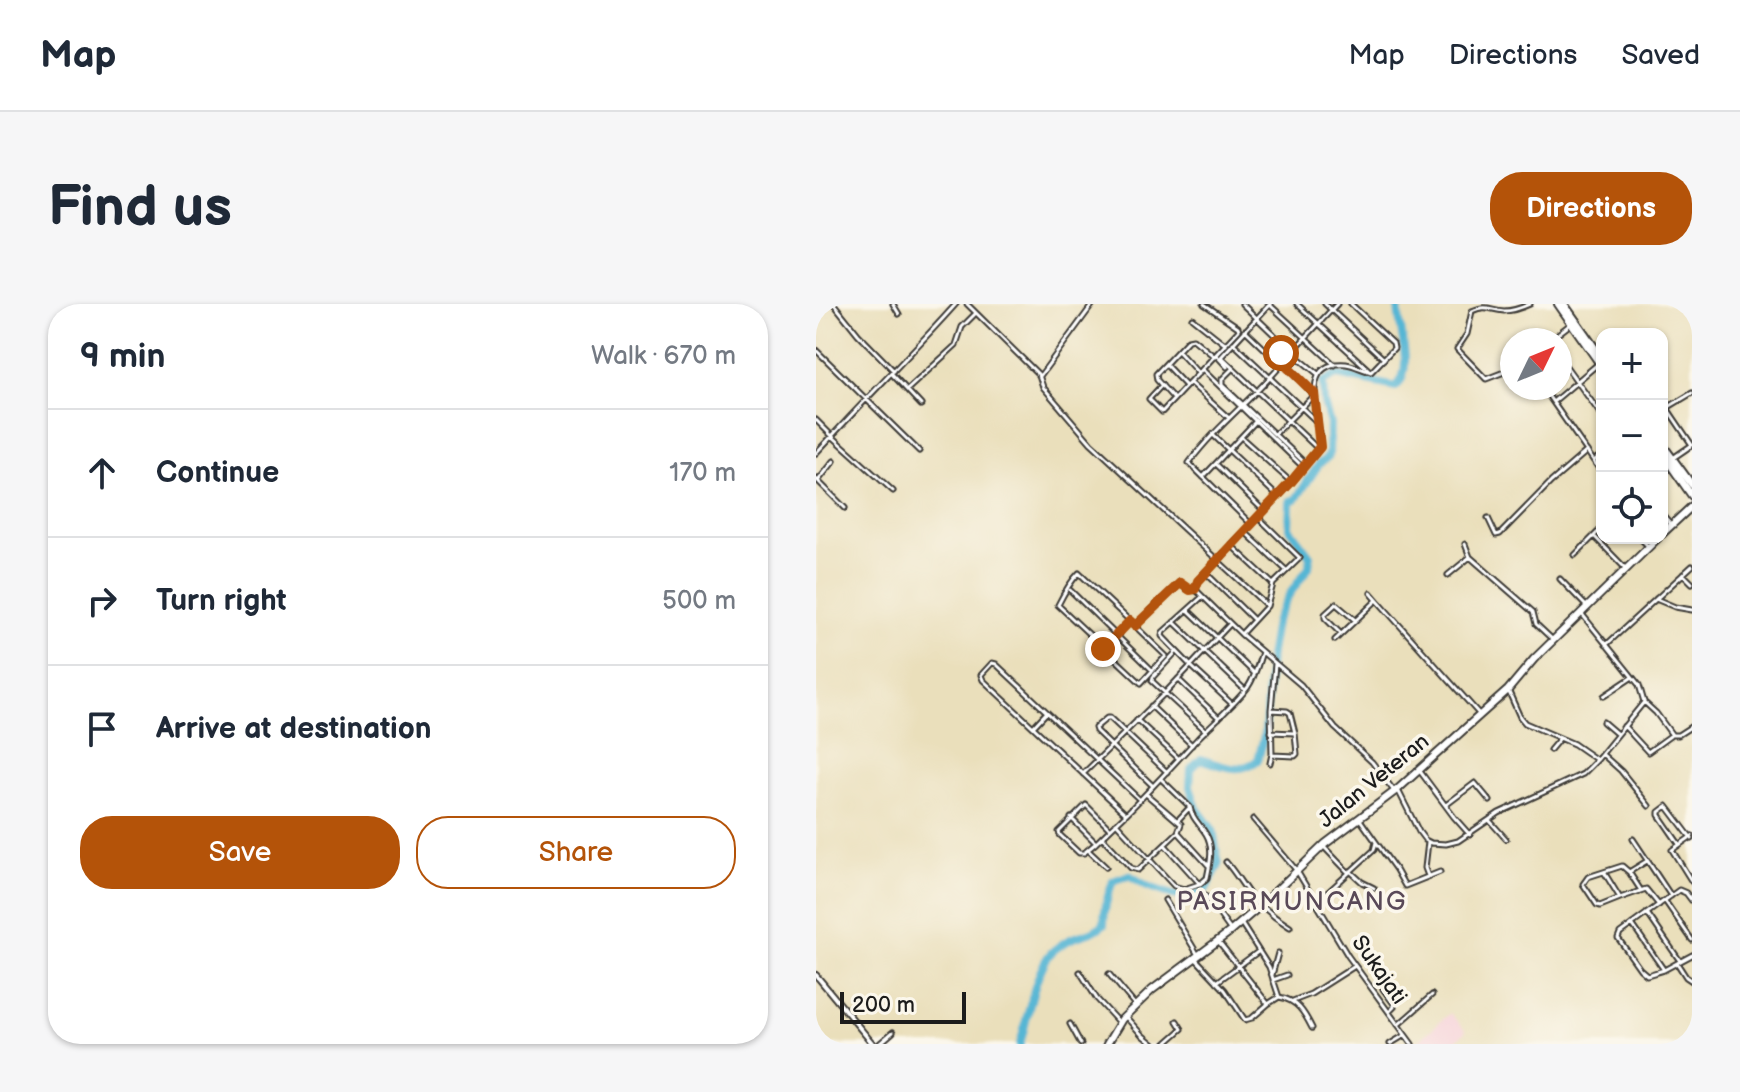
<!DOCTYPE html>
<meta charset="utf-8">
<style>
:root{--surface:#fff;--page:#f6f6f7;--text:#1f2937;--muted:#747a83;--line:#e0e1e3;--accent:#b45309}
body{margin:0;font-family:"Balsamiq Sans",sans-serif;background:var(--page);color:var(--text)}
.controls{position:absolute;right:24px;top:24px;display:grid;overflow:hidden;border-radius:16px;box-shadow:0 2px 6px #0004}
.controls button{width:72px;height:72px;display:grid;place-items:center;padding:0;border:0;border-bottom:2px solid var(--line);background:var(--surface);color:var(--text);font:40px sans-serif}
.compass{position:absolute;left:684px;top:24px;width:72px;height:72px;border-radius:50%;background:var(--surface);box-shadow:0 2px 6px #0004;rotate:47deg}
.scale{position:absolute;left:24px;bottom:20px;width:126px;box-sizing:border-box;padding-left:8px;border:4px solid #1c1c1c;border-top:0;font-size:22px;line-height:28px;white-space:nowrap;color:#1c1c1c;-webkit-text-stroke:6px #fbf7ec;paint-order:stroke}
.stop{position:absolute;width:24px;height:24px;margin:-18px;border:6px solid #b45309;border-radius:50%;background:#fff}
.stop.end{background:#b45309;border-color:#fff;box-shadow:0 2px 8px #0008}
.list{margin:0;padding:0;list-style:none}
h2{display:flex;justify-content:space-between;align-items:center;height:104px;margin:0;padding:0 32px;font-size:34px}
h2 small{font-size:26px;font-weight:400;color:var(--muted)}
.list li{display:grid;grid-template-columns:52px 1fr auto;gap:24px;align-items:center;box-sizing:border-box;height:128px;padding:0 32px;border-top:2px solid var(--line)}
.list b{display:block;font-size:30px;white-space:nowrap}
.list em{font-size:26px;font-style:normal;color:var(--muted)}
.actions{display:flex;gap:16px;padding:24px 32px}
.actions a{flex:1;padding:18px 0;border:2px solid var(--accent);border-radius:32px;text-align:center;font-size:28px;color:var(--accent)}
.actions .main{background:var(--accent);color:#fff}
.icon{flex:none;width:44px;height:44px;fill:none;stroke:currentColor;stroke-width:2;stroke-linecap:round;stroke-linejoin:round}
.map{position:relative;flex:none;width:876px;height:740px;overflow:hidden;border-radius:32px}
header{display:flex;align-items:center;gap:48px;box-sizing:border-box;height:112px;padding:0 40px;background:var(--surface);border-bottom:2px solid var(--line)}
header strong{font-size:38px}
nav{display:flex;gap:44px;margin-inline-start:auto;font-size:28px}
.intro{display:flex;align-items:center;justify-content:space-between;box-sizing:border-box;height:192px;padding:0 48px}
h1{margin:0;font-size:56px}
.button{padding:20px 36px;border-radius:32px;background:var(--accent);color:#fff;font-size:28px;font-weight:700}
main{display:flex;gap:48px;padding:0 48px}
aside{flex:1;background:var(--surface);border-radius:32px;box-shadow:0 2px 6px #0004}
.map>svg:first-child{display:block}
</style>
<header>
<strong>Map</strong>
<nav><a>Map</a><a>Directions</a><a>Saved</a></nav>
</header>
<div class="intro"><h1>Find us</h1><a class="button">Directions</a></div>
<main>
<aside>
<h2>9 min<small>Walk · 670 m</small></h2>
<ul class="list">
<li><svg class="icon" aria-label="ahead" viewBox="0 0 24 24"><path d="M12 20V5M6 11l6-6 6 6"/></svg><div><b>Continue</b></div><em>170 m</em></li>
<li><svg class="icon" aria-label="right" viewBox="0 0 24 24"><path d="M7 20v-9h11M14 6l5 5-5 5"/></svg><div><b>Turn right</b></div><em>500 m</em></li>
<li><svg class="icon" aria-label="arrive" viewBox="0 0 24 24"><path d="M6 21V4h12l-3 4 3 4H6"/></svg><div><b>Arrive at destination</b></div></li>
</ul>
<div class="actions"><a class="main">Save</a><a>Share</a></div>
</aside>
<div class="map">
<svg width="876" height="740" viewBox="0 0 876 740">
<rect width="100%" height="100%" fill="#fbf7ec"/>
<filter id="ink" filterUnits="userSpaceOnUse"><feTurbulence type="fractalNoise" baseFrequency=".0125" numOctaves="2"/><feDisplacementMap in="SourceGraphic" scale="16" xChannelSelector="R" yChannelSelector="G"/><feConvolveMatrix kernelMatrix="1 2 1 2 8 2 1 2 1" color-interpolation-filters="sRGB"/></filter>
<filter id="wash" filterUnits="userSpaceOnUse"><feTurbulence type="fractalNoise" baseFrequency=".006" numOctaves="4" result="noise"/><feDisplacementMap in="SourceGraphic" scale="32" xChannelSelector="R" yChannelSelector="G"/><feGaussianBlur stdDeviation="1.8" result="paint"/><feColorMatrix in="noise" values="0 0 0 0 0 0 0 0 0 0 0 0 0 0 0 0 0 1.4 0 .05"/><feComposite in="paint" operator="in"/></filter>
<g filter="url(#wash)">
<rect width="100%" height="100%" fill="#eadfbb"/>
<!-- built -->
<path fill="#f6cfd8" d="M634 709 650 727 636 740H599Z"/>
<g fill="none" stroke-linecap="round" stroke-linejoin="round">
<!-- river -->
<path stroke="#56b6d4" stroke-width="8" d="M204 740C211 717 220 660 238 646 245 641 252 635 260 633 274 628 275 630 288 620 288 604 291 592 297 577L313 571 333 583 357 591 375 593 390 585 403 561 397 526 381 504 374 483 375 465 385 455C406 462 423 471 442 456L449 428 454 348 459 318 473 291 493 263 494 252 473 224 474 197 480 195 503 160 513 152 514 120 508 99 507 78 521 71 580 83C599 66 582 25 582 0"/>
</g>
</g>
<g filter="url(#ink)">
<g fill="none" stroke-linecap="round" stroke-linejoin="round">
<defs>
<path id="minor" d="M18 0 42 30 78 67
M77 0 83 10
M151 0 223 71 227 83 275 139 451 302
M426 0 473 45
M454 0 405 53 501 144
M481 0 552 65
M509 0 568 55
M535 0 577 39 578 44 555 68C547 66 538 61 530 60 480 56 505 117 504 143L475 178 382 277 379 285 425 330 485 381 519 424 556 458 578 487
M454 1 519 61
M376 14 410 41
M429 26 451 47 463 55
M734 36 756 19
M417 39 501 118
M464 53a8 8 0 1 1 16 0a8 8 0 1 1-16 0Z
M0 46 103 147
M362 47 383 70
M477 47 521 0
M400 51 411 63
M480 52 502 70
M744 54 786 112
M469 60 497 89
M350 61 369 81
M416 65 406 75V81L490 160
M696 65 670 75 641 45 651 30 656 7C671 0 674 6 688 7 697 7 705 4 714 0
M387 66 487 163
M76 70 105 101
M224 72 277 0
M374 79 413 114
M346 81 333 95 346 108 423 26 422 23 388 0
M727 84 786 169
M91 86 140 41 146 23 159 10
M358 95 341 76 340 70 372 36 377 35 399 53
M737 98 783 59
M851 104 876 141
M846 107 876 89
M0 116 16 132C57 87 100 45 140 0
M459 130 496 93
M397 131 461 192
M425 133 475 178
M0 149 16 132 77 187
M857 154 876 141
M778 157 786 150
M400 160 448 207
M846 167 854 160
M387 173 439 118
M0 175 29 204
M2 177 18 157
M846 210 854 219
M672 214 680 231 684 230 735 178 771 147
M435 220 373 159C400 122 438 94 467 59
M429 228 470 266
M778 232 810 265
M824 234 833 243
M649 240 654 253 717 308 720 320 737 336
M416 242 457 280
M759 251 786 224
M390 269 438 316
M867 270 876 279
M632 271 654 253
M744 275 771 303
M254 286 337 367
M386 293 347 328 346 332 375 362 416 400
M840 295 859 303 876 306
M561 296 664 411
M372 306 438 369
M765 309 823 381 828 398 840 409 856 431H862L876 422
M314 317 263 269C254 278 248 289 242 301L325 379 350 352 319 322
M358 318 428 385
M426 329 451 302 457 280 484 254 442 213
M525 330 509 314V310L520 300 539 316
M519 336 561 296 555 289
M790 341 876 262
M287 345 314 317 319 322 364 279 372 285H379
M360 348 337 373 336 377 390 427
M362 375 403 414
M692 386 704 413 709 419 758 440 781 456
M788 392 815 374
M335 402 376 441
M455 406 471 407 474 409 479 429 481 450 479 452 456 451
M321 416 362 454
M787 418 801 430
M808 422 832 448 854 432
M217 423 231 408
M455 428 479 429
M734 446 744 434
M786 450 805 467 833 502
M454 459 456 450 455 406 459 360
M603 466 638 513 654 531
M267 470 349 389 414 320
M345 475 374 503C376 515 384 520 390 530 398 543 394 560 391 574L384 580 349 541
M336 481 280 427 279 424 291 414H294L351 468
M582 486 603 528 609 536 615 539 630 540 642 537 683 509 767 470 781 456 828 398
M324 496 180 360 176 359 165 371 167 376 310 510C335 485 359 459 383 433 399 417 418 401 432 383 439 373 442 360 446 348
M630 501 659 479 674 497
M255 514 280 539 310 510
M437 515 481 567 532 652 596 740
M673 516 690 535
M361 517 374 503
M300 519 358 582 368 585 383 580
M362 528 392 561
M876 532 856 546 876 578
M286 533 315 564 322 566 362 528 365 520 330 490
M817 535 855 592
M560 538 580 566 589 582 624 568
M612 538 609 564 612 572
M280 539 268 549H263L244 531 243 528 270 501 294 525
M863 540 843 511V508L851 502 876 535
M507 542 532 568
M272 546 290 563
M410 558C422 572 431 589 443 603
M534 567 546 578 558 584
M788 568 804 594 784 602 781 601 767 580 772 573 806 562 813 568 831 557
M813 568 824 585
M389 591 415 627
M804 594 830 585 843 601
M349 596 382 651
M849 597 876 636
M876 597 870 589 863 586 804 629 802 634 824 665 831 671 848 666 876 651
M501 598 558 546 560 538 543 514
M445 601 459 613 474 623
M831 609 864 657
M425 619 453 663 463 693
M816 620 848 666
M379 654 409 686 429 716 436 714 452 700 403 638
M861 659 870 673 876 677
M264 668 281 695 303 719
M293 670 319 701
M456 671 462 649
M457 676 471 671
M401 678 443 647
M567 685 578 700V703L573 708
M477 697 495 690 539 662
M452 700 463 693C481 696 488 708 496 724
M309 712 326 731 337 740
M254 720 265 740
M582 721 616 691
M63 740 77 728
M349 740 366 725 361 717
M574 740 589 731"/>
<path id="tertiary" d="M0 671 57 740"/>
<path id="trunk" d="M742 0 786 63
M748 0 786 54
M846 140 876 181
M846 149 876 192
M846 230 876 202
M291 740 306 715 336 686 415 627 443 603 509 540 582 485 664 411 692 386 718 355 842 234"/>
</defs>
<!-- minor casing -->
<use href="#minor" stroke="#3b3934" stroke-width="7"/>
<!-- tertiary casing -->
<use href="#tertiary" stroke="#3b3934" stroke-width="8"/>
<!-- trunk casing -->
<use href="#trunk" stroke="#3b3934" stroke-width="10"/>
<!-- minor -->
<use href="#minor" stroke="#fff" stroke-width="3"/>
<!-- tertiary -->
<use href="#tertiary" stroke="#fff" stroke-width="4"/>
<!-- trunk -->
<use href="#trunk" stroke="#fff" stroke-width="6"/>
</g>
</g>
<g fill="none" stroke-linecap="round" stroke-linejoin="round" filter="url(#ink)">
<!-- route -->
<path stroke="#b45309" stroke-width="10" d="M287 345 314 317 319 322 364 279 374 286 379 285 382 277 475 178 504 143 498 89 466 58 464 53 465 49"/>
</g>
<g text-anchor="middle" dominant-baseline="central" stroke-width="7" stroke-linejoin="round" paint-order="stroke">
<!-- street labels -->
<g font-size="22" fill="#1c1c1c" stroke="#fbf7ec">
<text transform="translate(558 477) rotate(-39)">Jalan Veteran</text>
<text transform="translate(563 666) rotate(55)">Sukajati</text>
</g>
<!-- quarter labels -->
<g font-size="26" letter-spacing="2" fill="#594958" stroke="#fbf7ec">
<text x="476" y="598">PASIRMUNCANG</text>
</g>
</g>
</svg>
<div class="controls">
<button>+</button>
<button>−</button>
<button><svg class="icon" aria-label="locate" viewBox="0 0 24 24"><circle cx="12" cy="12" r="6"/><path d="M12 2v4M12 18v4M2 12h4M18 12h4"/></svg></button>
</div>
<svg class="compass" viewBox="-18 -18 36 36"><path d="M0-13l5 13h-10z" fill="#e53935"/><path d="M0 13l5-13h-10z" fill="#747a83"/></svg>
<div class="scale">200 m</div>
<div class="stop" style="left:465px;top:49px"></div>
<div class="stop end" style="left:287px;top:345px"></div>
</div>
</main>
